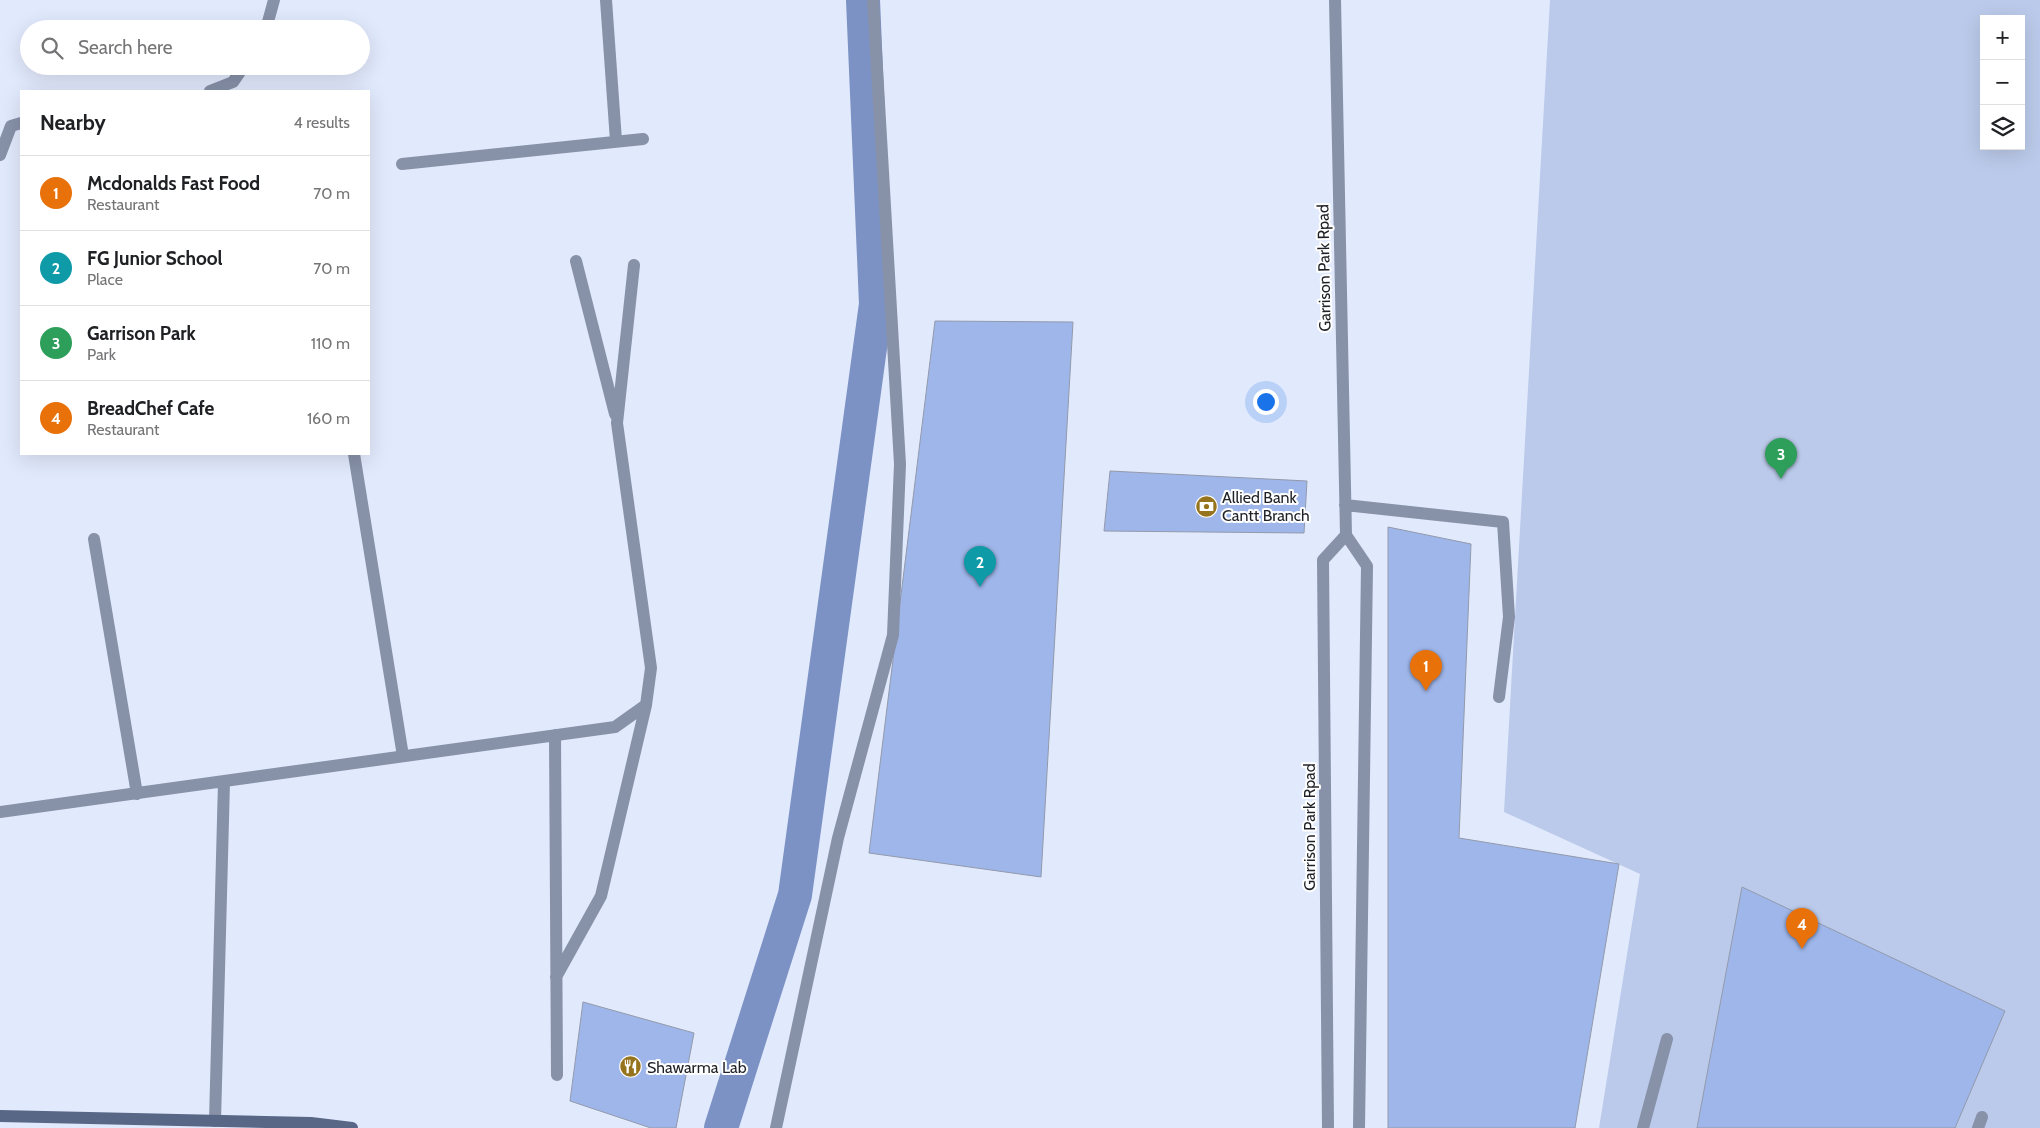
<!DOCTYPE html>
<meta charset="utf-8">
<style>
:root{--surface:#fff;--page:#f2f2f2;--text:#202124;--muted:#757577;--line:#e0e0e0;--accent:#d93025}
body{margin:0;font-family:Cabin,sans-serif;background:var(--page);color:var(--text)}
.controls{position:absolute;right:15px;top:15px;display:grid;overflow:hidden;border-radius:0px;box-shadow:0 5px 20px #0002}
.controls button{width:45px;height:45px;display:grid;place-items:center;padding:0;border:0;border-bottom:1px solid var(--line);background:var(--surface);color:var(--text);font:25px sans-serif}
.you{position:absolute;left:1265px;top:401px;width:18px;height:18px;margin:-12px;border:4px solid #fff;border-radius:50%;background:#1a73e8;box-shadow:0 0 0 8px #1a73e833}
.badge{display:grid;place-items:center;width:32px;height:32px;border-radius:50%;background:var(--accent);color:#fff;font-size:16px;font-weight:700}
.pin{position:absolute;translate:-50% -41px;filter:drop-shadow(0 1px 2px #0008)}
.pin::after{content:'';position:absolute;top:26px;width:18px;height:15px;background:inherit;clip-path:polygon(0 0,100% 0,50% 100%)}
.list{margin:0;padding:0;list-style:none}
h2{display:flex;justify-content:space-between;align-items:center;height:65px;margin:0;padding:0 20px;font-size:21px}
h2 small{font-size:16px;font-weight:400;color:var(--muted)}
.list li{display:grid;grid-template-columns:32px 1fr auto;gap:15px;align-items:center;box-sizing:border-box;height:75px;padding:0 20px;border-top:1px solid var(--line)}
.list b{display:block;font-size:19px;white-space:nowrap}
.list p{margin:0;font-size:16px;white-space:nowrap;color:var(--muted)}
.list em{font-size:16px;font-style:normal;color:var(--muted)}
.icon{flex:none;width:28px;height:28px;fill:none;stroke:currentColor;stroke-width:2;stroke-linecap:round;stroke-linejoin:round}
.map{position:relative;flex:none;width:2040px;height:1128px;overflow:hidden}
.search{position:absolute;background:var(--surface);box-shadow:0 5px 20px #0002;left:20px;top:20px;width:350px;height:55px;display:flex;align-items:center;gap:12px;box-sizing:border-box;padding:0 18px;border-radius:28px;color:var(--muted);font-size:19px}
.panel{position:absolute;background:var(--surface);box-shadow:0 5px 20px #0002;left:20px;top:90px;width:350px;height:365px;border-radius:0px}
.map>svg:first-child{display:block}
</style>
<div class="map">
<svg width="2040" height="1128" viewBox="0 0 2040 1128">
<rect width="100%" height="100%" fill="#e1e9fc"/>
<!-- green -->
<path fill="#bbcaea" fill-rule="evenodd" d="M1550 0H2040V1128H1599L1640 874 1504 812ZM1984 19H2021V146H1984Z"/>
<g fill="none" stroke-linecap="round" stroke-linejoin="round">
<!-- canal -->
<path stroke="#7c92c4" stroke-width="34" d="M721 1128 795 895 876 304 863 0"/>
</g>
<!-- building -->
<path fill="#9fb6ea" stroke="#929aab" d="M935 321 1073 322 1041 877 869 853Z
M1110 471 1307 481 1304 533 1104 531Z
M1388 527 1471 544 1459 838 1619 864 1575 1128H1388Z
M1742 887 2005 1011 1955 1128H1697Z
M583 1002 694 1033 676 1128H651L570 1101Z"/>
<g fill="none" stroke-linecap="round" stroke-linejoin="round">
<!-- lane -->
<path stroke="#8791a8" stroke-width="12" d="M1335 0 1346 535 1367 566 1359 1128
M1345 505 1503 522 1509 617 1499 697
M1328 1128 1323 560 1346 535
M1643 1128 1667 1039
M1978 1128 1982 1117"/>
<!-- street -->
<path stroke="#8791a8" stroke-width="12" d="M606 0 616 141
M266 29 274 0
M210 91 233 82 244 66
M0 155 11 126 21 123
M402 164 643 139
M576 261 615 414
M354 454 403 756
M94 539 137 794
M555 735 557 1075
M0 812 615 727 646 705
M556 977 601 896 646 705 651 668 617 423 634 265
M215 1121 224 782
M776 1128 838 838 893 635 900 464 873 0"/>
<!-- secondary -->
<path stroke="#596787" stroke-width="12" d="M0 1116 311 1123 352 1128"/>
</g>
<!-- icons -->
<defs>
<symbol id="bank-disc" viewBox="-11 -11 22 22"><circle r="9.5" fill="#96741d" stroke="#fff"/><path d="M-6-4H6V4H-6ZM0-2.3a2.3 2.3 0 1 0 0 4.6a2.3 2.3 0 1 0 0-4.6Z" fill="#fff"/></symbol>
<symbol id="restaurant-disc" viewBox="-11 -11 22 22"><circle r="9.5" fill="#96741d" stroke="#fff"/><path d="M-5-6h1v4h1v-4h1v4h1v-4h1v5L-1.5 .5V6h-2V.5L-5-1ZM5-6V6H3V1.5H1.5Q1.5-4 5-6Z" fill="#fff"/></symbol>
</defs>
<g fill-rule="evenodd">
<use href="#bank-disc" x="1194" y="494" width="25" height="25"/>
<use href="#restaurant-disc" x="618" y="1054" width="25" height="25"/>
</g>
<g text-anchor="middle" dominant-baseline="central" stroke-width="4" stroke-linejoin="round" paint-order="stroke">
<!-- street labels -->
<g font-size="16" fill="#1e2127" stroke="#fff">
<text transform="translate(1324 268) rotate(-91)">Garrison Park Rpad</text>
<text transform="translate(1309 827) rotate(-90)">Garrison Park Rpad</text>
</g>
<!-- poi labels -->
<g font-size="16" fill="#1e2127" stroke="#fff" text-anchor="start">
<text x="1222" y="497">Allied Bank<tspan x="1222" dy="18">Cantt Branch</tspan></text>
<text x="647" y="1067">Shawarma Lab</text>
</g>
</g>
</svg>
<div class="controls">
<button>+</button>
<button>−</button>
<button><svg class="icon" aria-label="layers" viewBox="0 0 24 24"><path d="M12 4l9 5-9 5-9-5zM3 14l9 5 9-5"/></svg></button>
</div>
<div class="you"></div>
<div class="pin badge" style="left:1426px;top:691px;background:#e8710a">1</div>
<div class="pin badge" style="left:980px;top:587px;background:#0f9aa8">2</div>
<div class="pin badge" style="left:1781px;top:479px;background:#2e9e5b">3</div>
<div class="pin badge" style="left:1802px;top:949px;background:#e8710a">4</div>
<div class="search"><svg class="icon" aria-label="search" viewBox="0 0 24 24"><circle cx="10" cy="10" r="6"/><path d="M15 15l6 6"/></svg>Search here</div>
<section class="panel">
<h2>Nearby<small>4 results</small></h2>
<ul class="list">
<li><span class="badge" style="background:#e8710a">1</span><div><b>Mcdonalds Fast Food</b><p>Restaurant</p></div><em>70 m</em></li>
<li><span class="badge" style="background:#0f9aa8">2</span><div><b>FG Junior School</b><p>Place</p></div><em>70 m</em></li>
<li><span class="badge" style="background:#2e9e5b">3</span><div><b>Garrison Park</b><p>Park</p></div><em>110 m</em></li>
<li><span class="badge" style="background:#e8710a">4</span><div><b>BreadChef Cafe</b><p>Restaurant</p></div><em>160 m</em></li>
</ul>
</section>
</div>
